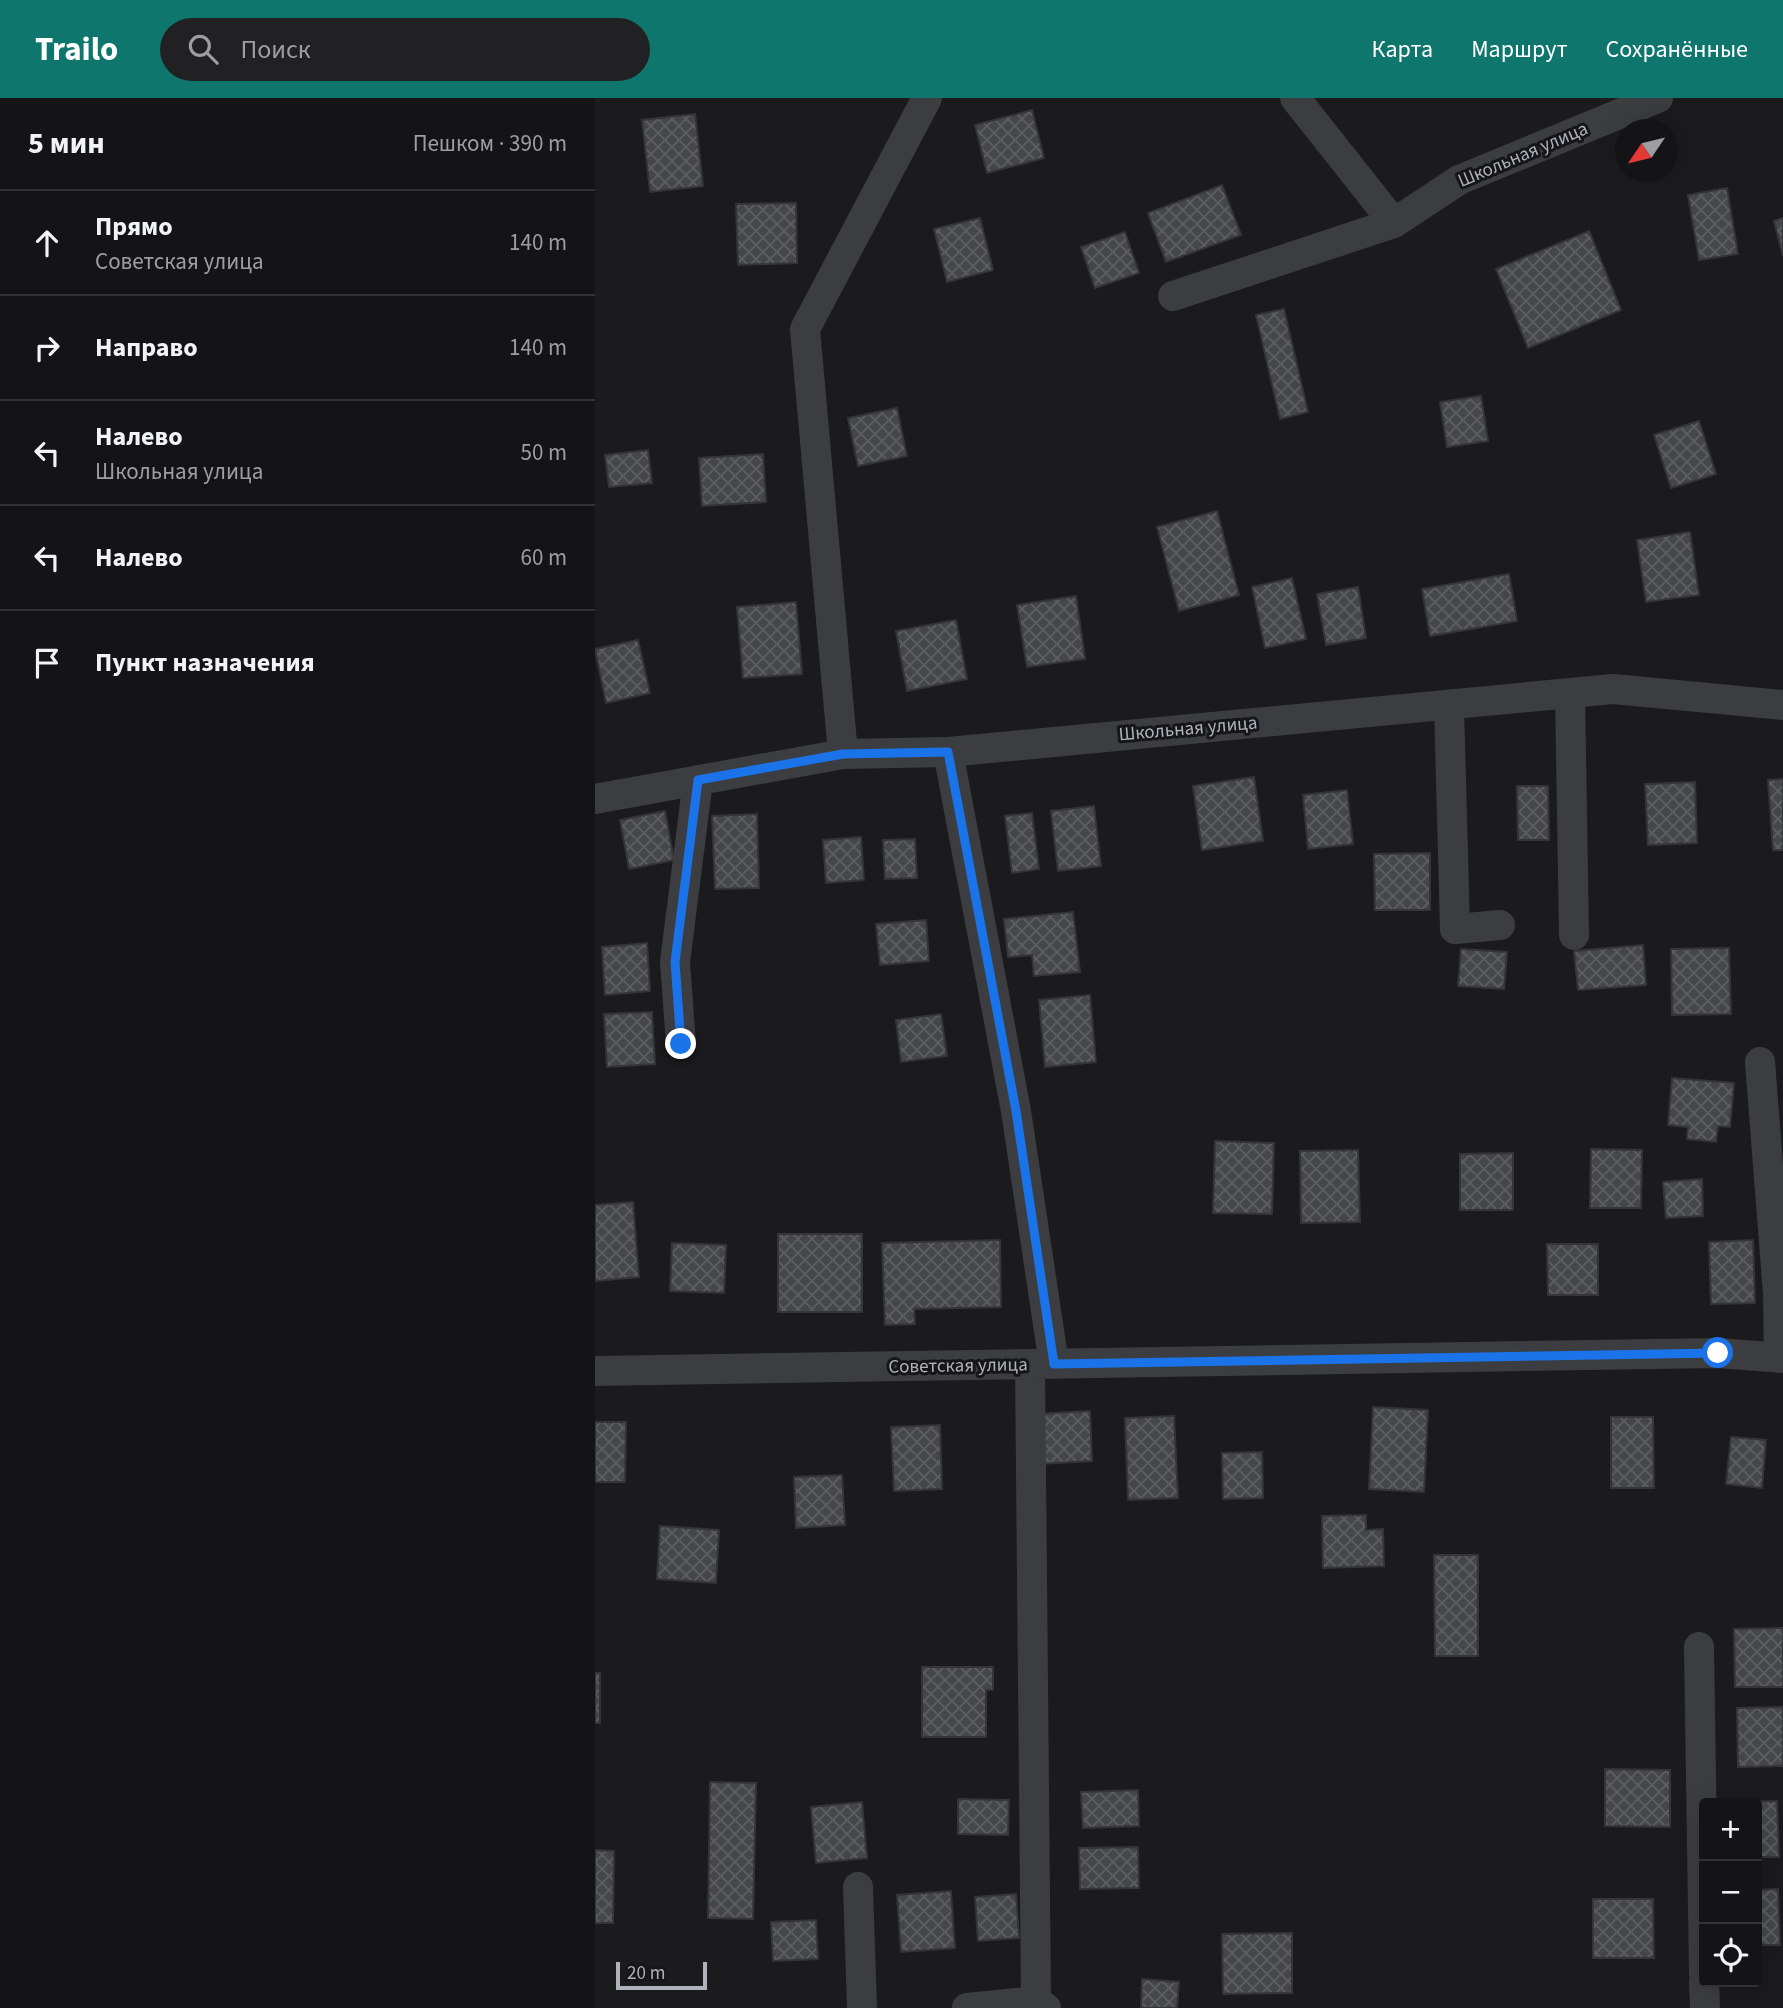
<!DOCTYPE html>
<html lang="ru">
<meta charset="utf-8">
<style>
:root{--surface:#141416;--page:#212123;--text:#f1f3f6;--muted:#9d9ea1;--line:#333335;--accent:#0f766e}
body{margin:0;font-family:"Source Sans 3",sans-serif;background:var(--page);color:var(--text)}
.controls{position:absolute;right:21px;bottom:21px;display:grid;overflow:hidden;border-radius:7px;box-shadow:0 7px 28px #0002}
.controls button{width:63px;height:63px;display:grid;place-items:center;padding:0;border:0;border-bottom:2px solid var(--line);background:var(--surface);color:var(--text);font:35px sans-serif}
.compass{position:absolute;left:1020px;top:21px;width:63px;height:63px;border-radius:50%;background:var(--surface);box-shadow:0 7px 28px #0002;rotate:235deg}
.scale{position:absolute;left:21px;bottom:18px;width:91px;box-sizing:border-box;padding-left:7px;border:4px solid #aeb2bb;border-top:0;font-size:19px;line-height:24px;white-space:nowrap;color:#aeb2bb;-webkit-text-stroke:5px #161618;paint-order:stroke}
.stop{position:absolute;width:21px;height:21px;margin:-16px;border:5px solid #1a73e8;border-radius:50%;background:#fff}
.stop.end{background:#1a73e8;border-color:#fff;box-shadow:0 2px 7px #0008}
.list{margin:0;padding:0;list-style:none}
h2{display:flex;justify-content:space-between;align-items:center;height:91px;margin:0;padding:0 28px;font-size:30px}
h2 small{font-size:23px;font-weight:400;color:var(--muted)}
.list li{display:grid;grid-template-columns:46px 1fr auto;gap:21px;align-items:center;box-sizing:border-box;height:105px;padding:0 28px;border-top:2px solid var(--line)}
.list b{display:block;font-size:26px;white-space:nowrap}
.list p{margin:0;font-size:23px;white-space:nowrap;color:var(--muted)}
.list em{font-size:23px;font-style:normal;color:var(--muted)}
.icon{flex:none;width:38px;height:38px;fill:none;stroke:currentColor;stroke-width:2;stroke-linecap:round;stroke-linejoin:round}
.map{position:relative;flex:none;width:1188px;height:1910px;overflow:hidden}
header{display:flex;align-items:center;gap:42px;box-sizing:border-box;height:98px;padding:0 35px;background:var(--accent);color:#fff}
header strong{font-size:33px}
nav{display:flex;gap:38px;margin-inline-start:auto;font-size:24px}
.search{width:490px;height:63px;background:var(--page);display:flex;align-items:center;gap:18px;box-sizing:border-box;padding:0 24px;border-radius:38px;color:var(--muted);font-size:26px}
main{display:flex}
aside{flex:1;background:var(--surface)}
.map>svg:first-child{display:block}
</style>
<header>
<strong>Trailo</strong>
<div class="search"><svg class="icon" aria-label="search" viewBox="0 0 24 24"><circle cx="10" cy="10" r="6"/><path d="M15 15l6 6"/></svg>Поиск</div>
<nav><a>Карта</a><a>Маршрут</a><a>Сохранённые</a></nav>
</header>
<main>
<aside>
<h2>5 мин<small>Пешком · 390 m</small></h2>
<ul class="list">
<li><svg class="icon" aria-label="ahead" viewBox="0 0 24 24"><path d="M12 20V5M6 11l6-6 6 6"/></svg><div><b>Прямо</b><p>Советская улица</p></div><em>140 m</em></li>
<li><svg class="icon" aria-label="right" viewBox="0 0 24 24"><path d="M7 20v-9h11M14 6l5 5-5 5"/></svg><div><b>Направо</b></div><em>140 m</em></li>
<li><svg class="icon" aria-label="left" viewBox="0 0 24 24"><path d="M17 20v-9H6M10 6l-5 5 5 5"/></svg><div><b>Налево</b><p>Школьная улица</p></div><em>50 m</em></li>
<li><svg class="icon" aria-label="left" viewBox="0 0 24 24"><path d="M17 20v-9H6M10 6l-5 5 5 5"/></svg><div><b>Налево</b></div><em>60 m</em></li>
<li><svg class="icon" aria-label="arrive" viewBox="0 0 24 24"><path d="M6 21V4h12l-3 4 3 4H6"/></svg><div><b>Пункт назначения</b></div></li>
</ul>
</aside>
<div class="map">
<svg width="1188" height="1910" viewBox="0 0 1188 1910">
<defs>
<pattern id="building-cross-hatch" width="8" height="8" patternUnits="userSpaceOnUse" patternTransform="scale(1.75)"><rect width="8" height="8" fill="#45464a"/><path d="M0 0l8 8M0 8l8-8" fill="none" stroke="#5d5e62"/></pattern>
</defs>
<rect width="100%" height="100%" fill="#1b1b1d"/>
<!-- building -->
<path fill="url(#building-cross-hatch)" stroke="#353538" stroke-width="2" d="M437 12 449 60 392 75 380 27Z
M100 16 108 88 55 94 47 22Z
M627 87 646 137 571 164 553 115Z
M1132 90 1143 156 1104 162 1093 97Z
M201 105 202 165 143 167 141 106Z
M385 120 398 172 352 184 339 131Z
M1188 120V158L1179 123Z
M994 133 1026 212 933 250 901 171Z
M530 134 544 175 500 190 486 149Z
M689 211 713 314 685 321 661 217Z
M886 298 893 343 852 349 845 304Z
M302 310 312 358 263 368 253 320Z
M1104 323 1121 376 1076 390 1059 337Z
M53 352 57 385 14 389 10 357Z
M168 356 171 404 107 408 104 360Z
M622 413 644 497 584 513 562 429Z
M1095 434 1104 497 1051 504 1042 442Z
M914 476 922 523 835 538 827 491Z
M697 480 711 541 670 550 657 489Z
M763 489 771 540 731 547 722 496Z
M481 498 490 561 432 569 422 507Z
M201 504 207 576 148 580 142 509Z
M361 522 372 581 312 593 301 533Z
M43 542 55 595 11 605 0 551Z
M659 679 668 743 607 752 598 688Z
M1188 681V752H1178L1173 682Z
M1100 684 1102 745 1053 747 1050 686Z
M922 688H953L954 742H923Z
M752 692 758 746 713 751 708 697Z
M499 708 506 768 463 773 456 713Z
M70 713 79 762 34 771 25 722Z
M437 715 444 771 417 775 410 718Z
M162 716 164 790 120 791 117 718Z
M266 739 269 782 231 785 228 742Z
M320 741 322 780 290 781 288 742Z
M835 755V812H780L779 756Z
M478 814 485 874 439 878 437 857 413 859 409 821Z
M331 822 334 863 285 867 281 826Z
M52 845 55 893 10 897 7 849Z
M1048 847 1051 887 983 892 979 853Z
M1134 850 1136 916 1077 917 1076 851Z
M866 851 912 854 909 891 863 888Z
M495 897 501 964 450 969 444 902Z
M57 914 60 966 12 969 9 916Z
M346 916 352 958 306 964 301 922Z
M1077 980 1139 985 1135 1029 1123 1028 1121 1044 1092 1041 1093 1029 1073 1027Z
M620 1043 679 1045 677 1116 618 1115Z
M996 1051 1047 1052 1046 1110H995Z
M763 1052 765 1124 706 1125 705 1053Z
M918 1055V1112H865V1056Z
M1107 1081 1108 1118 1071 1120 1068 1084Z
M38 1104 44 1179 0 1183V1107Z
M183 1136H267V1214H183Z
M405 1142 406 1209 319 1211 320 1226 290 1227 287 1145Z
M1158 1142 1160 1205 1116 1206 1114 1144Z
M77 1145 131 1147 129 1195 75 1193Z
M952 1146H1003V1197H953Z
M778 1309 833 1312 829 1394 774 1391Z
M495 1313 497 1363 444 1366 441 1316Z
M579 1318 583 1400 533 1402 530 1320Z
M1016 1319H1058L1059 1390H1016Z
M0 1324H31L30 1384H0Z
M345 1327 347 1391 299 1393 296 1329Z
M1136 1339 1171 1342 1167 1390 1131 1386Z
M667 1354 668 1400 628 1401 627 1355Z
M247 1377 250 1427 201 1430 199 1379Z
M771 1417V1432L788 1431 789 1468 728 1470 727 1418Z
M65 1428 124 1432 121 1485 62 1481Z
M839 1457H883V1558H840Z
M1188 1530V1589H1140L1139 1531Z
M327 1569H398V1592H391V1639H327Z
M0 1575H5V1625H0Z
M1188 1609V1668L1143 1669 1142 1610Z
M1010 1671 1075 1672V1729L1010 1728Z
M115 1684 161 1685 158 1821 113 1820Z
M543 1692 544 1728 488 1730 486 1694Z
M363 1701 414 1702 413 1737 363 1736Z
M1182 1703 1184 1759H1162V1705L1145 1704Z
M267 1704 272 1760 221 1765 216 1709Z
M543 1749 544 1790 485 1791 484 1750Z
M0 1752 19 1753 18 1825H0Z
M1183 1791 1185 1847H1162V1792Z
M356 1793 360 1850 306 1854 302 1797Z
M421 1796 424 1840 383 1843 380 1799Z
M998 1801H1058L1059 1860H998Z
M221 1822 223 1861 178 1863 176 1824Z
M697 1835V1895L628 1896 627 1836Z
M547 1881 584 1884 582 1910H546Z"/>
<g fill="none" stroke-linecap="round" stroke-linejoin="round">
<!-- minor -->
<path stroke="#3c3d41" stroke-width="30" d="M700 0 799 125
M578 198 799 125 864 82 1063 0
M975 595 979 837
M854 607 860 831 905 827
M353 654 421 1013 459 1266
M248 656 210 231 332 0
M0 701 248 656 353 654 1018 591 1188 607
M86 946 80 864 103 682
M1165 964 1183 1196 1184 1260
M435 1267 441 1903
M0 1273 1123 1255 1188 1260
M1104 1549 1109 1876
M263 1789 267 1910
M1109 1884 1110 1910
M372 1910 441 1903 451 1910"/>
</g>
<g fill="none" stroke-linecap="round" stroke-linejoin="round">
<!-- route -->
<path stroke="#1a73e8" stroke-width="9" d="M86 946 80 864 103 682 248 656 353 654 421 1013 459 1266 1123 1255"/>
</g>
<g text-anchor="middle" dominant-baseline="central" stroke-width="6" stroke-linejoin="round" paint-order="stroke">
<!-- street labels -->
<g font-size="19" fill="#aeb2bb" stroke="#161618">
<text transform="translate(928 57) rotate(-23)">Школьная улица</text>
<text transform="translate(593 631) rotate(-5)">Школьная улица</text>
<text transform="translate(363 1268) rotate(-1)">Советская улица</text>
</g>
</g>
</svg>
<div class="controls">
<button>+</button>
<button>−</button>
<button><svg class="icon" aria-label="locate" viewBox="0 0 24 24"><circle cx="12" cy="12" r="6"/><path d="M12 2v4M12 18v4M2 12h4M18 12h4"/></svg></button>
</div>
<svg class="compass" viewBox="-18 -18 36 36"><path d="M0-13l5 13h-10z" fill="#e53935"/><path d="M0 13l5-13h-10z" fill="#9d9ea1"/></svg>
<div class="scale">20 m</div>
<div class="stop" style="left:1123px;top:1255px"></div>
<div class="stop end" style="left:86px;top:946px"></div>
</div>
</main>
